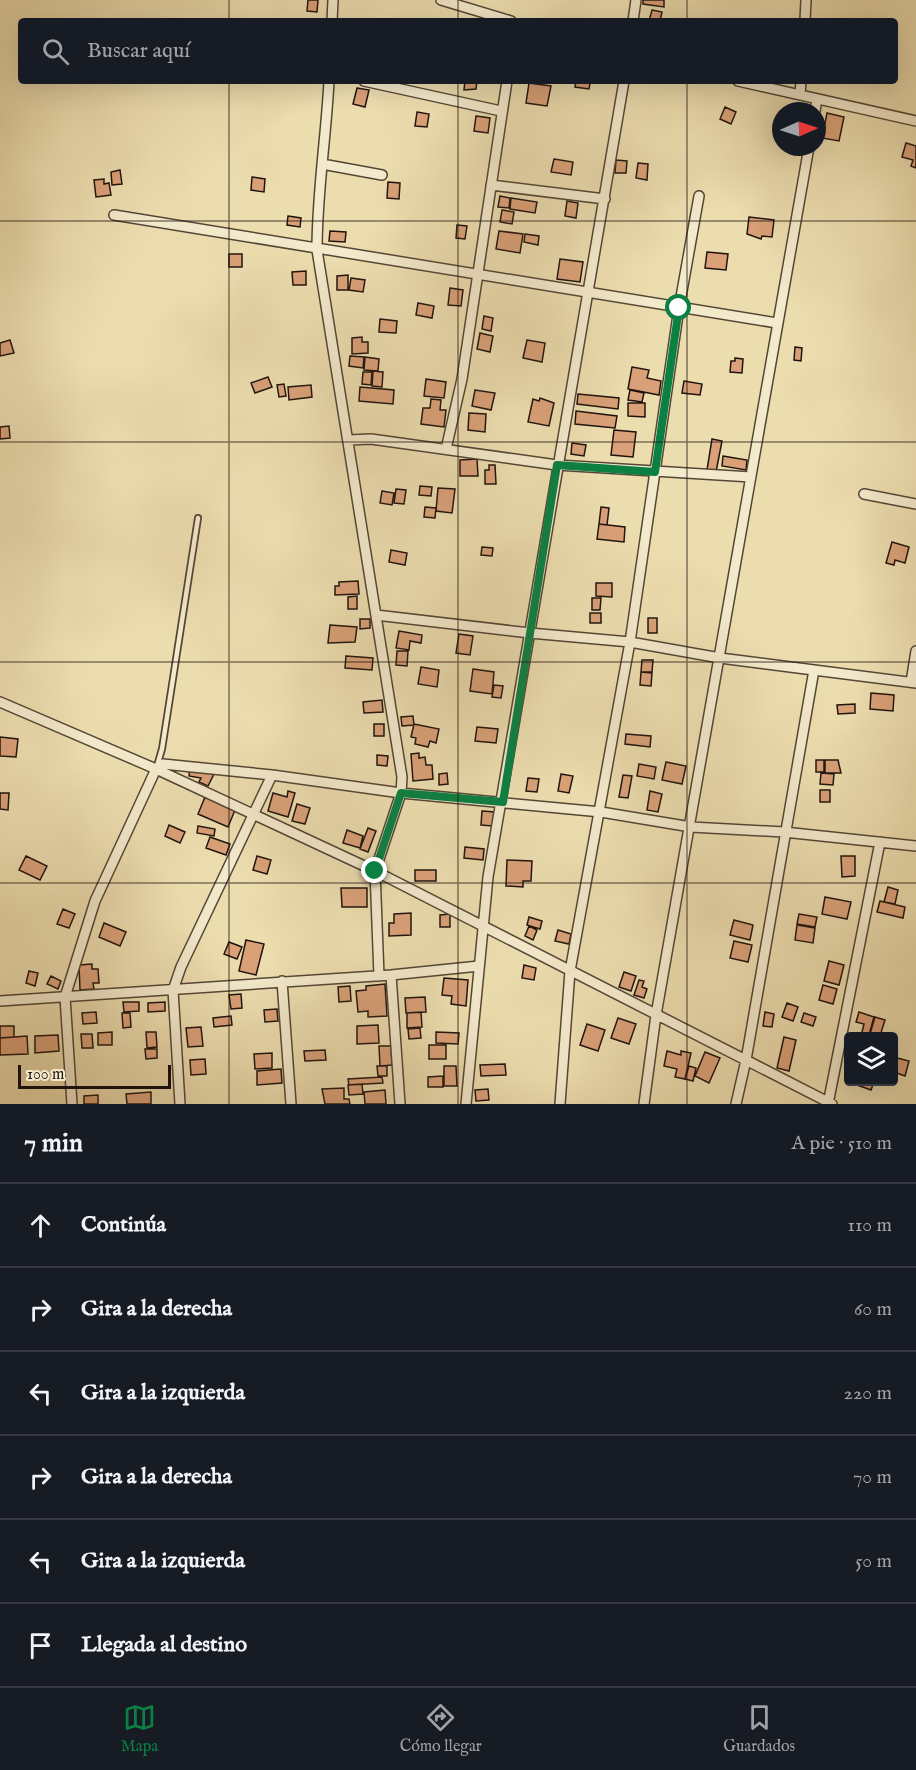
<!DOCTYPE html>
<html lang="es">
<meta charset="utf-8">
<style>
:root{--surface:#171b24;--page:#20242c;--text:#f1f3f6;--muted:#9ea1a6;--line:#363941;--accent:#0b8043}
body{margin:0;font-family:"IM FELL English",serif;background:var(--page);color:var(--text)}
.controls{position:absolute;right:18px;bottom:18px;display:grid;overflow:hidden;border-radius:6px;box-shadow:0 6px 24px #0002}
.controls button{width:54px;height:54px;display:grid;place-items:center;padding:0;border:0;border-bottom:2px solid var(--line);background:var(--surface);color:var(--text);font:30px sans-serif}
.compass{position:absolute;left:772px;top:102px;width:54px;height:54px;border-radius:50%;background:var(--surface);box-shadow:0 6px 24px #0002;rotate:87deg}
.scale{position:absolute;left:18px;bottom:15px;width:153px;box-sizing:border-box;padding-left:6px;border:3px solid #21140e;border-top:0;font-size:16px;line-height:21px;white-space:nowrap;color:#21140e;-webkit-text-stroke:4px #f3e9cb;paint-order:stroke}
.stop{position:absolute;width:18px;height:18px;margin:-14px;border:4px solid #0b8043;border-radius:50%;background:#fff}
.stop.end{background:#0b8043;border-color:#fff;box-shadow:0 2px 6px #0008}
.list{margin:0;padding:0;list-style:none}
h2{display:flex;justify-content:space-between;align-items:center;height:78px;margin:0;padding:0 24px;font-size:26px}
h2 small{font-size:20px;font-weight:400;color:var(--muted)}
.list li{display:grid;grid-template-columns:39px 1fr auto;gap:18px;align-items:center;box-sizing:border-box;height:84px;padding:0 24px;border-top:2px solid var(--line)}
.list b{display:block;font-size:22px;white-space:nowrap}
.list em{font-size:20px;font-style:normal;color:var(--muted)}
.icon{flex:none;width:33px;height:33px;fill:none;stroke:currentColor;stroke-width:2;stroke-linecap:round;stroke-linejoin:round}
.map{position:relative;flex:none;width:916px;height:1104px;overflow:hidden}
.search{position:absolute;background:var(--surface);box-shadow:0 6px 24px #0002;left:18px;right:18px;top:18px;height:66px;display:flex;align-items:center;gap:15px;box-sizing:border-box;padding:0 21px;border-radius:6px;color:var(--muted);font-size:22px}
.sheet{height:582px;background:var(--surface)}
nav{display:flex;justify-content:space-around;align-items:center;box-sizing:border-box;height:84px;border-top:2px solid var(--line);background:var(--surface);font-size:16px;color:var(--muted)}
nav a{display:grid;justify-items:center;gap:3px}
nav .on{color:var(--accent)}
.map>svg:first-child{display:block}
</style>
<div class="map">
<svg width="916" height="1104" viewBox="0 0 916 1104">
<rect width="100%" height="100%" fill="#ecddaf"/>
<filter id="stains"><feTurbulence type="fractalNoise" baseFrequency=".00333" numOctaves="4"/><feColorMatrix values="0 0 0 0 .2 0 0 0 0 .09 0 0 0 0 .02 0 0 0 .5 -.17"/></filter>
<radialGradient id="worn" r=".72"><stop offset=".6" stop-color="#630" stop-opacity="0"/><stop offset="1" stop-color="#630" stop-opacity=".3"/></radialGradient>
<!-- building -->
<path fill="#daa179" stroke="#21140e" stroke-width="1.5" d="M308 0H318L317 12 307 11Z
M643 0H664V7L643 4Z
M652 10 662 12 660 21H649Z
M465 81H477L476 89 464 90Z
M576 81 590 83 589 89 575 87Z
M529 83 551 86 547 106 526 103Z
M357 88 369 90 365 107 353 104Z
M725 107 736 112 731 124 720 119Z
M417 112 429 114 427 127 415 126Z
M827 113 844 117 839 141 822 138Z
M476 116 490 118 488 133 474 131Z
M906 143 916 146V168L911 166 913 160 902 157Z
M554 159 573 162 571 175 551 172Z
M616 160 627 161 626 173H615Z
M638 163 648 164 647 180 636 178Z
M120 170 122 184 112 185 111 172Z
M252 177 265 179 264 192 251 190Z
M104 179V184L109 183 111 195 96 197 94 180Z
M388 182 400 183 399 199 387 198Z
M500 196 510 198 509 208 498 207Z
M511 198 537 202 535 213 510 209Z
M567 201 578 203 576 218 565 216Z
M502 210 514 212 512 224 500 222Z
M288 216 301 218 300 227 287 225Z
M749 217 774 220 772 237 762 236 761 239 747 234Z
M457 225 467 226 465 239 456 238Z
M330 231 346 232 345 242 329 241Z
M499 231 523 234 520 253 496 249Z
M525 234 539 236 538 245 524 242Z
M707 252 728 254 726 270 705 268Z
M229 254H242V267H229Z
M560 259 583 262 580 282 557 279Z
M306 271V285H293L292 272Z
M348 275V290H337V276Z
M351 278 365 280 363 292 349 290Z
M450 288 463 290 461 306 448 305Z
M418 303 434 306 432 318 416 315Z
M484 316 493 318 491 331 482 329Z
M380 319 397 321 396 333 379 332Z
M480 333 493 336 490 352 477 349Z
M362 337V342H368V353L352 354V338Z
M10 340 14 353 0 356V343Z
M527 340 545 343 542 362 523 358Z
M795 347 802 348 801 361 794 360Z
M350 356 364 357 363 368 349 366Z
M365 357 379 359 378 371 364 370Z
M735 358 743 359 742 373 730 372 731 361H735Z
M632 367 649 370 647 378 661 381 659 395 628 389Z
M373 371 383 372 382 387 372 386Z
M363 372H372L371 385 362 384Z
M268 377 272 387 255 393 251 383Z
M426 379 446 382 444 398 424 396Z
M684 381 702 384 700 395 682 393Z
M284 384 286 396 279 397 277 385Z
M311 385 312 397 289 400 288 387Z
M360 387 394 390 393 404 359 401Z
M475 390 495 393 491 410 472 406Z
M630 390 644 393 642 402 628 400Z
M578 394 619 398 618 409 577 404Z
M540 398 554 403 549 426 528 422 533 399 539 401Z
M431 399 441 400 440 410H446L444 427 421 424 423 408H430Z
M628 403H645V417L628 416Z
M576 411 617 416 615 428 575 424Z
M469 413 486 414 485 432 468 430Z
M9 426 10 438 0 439V427Z
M614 430 636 432 633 457 611 455Z
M712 439 722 441 716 472 707 470Z
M572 443 586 445 584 456 571 454Z
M723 456 747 460 746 470 722 466Z
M477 459 478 476H460V460Z
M489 465H495L496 484H485V470H489Z
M420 486 432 487 431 496 419 495Z
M438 488 455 489 452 513 436 511Z
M396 489 406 490 404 504 394 503Z
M382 491 394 493 392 505 380 503Z
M425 507 436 508 435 518 424 517Z
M601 507 609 508 607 525 599 524Z
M599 524 625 527 624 542 597 539Z
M892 542 909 547 905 563 895 560 894 565 886 563Z
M482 547 493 548 492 556 481 555Z
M391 550 407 553 405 565 389 562Z
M358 581 359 594 335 595V586H339V582Z
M596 583H612V597L596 596Z
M357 596V609H348V597Z
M592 598H601L600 610H592Z
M590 613H601V623H590Z
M648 618H657V633H648Z
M360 619H370V628L360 629Z
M330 625 357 627 355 642 328 643Z
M399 631 422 635 421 643 410 641 409 650 396 648Z
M459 634 473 636 470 655 456 653Z
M397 651H408L407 666 396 665Z
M346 656 373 658 372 670 345 668Z
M642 660H653L652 672H641Z
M421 667 439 670 437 687 418 684Z
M473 669 494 672 492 694 470 691Z
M641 672 652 673 651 686 640 685Z
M494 685 503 686 501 698 492 697Z
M871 693 894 695 893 711 870 709Z
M382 700 383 712 364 713 363 702Z
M855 704V713L838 714 837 705Z
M413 716 414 725 402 726 401 717Z
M374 724H384V736H374Z
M414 724 439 729 436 743 430 741 428 747 415 744 416 738 411 737Z
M477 727 498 729 496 743 475 741Z
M626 734 651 736 650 747 625 744Z
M0 737 18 739 16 757 0 756Z
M419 753V758L425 757 426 765H432L433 779 413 781 411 754Z
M377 755 388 756 387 766 377 765Z
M816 760H824V772H816Z
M825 760H838L841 773H825Z
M666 762 686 766 682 784 662 780Z
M639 764 656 767 654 779 637 776Z
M190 768 214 774 208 786 199 782 201 778 189 776Z
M447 773 448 784 439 785V774Z
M821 773 834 774 833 785 820 784Z
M561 774 573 776 569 793 558 791Z
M623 775 632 776 628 798 619 797Z
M528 778 539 779 537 792 526 791Z
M820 790H830V802H820Z
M288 791 295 793 288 817 268 811 273 793 287 797Z
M650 791 662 794 658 812 647 810Z
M0 793H9L8 810 0 809Z
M205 797 235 810 228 827 198 814Z
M297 804 310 808 305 824 292 821Z
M482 811 495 812 493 826 481 825Z
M169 825 185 832 180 843 165 836Z
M198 826 215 829 214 836 197 833Z
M368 828 376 831 368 852 360 849Z
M347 830 363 836 360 848 343 843Z
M210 837 230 844 226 855 206 848Z
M465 847 484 849 483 860 464 858Z
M26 856 47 866 40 880 19 870Z
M257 856 271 860 267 874 253 870Z
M841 856H855V876L842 877Z
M507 860 532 861 531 881H523V887L506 886Z
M415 870H436V881H415Z
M888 887 898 890 895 904 884 902Z
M341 888H367V907H342Z
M825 897 851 902 847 919 822 914Z
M880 901 905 907 903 918 877 912Z
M63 909 75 914 69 928 57 924Z
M411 913V935L389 936V923H394V914Z
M450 914V927H440V915Z
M799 914 817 917 815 927 797 924Z
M529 917 542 921 540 929 527 925Z
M734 920 753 925 750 940 730 935Z
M104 923 126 932 120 946 99 937Z
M797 925 815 928 813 943 795 940Z
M529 926 537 930 533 940 525 936Z
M558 930 571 934 569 944 555 941Z
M246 940 264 944 256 975 239 971Z
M734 941 752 945 748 962 730 958Z
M229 942 242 947 237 959 224 954Z
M829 961 844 965 839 985 824 981Z
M92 964V969H98L99 983H93L94 989 80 990 79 965Z
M524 965 536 968 534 980 522 978Z
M29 971 38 973 35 986 26 983Z
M624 972 636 976 631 991 619 987Z
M51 976 61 981 58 989 47 984Z
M444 978 468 980 466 1006 451 1004 452 996 442 995Z
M639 980 644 981 642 987 647 989 644 998 634 995Z
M385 984 387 1016 368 1017V1011L358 1012 356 991 366 990V986Z
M823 985 837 989 833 1004 819 1000Z
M350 986 351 1001 339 1002 338 987Z
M241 994 242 1008 231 1009 229 995Z
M425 997 426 1012 406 1013 405 998Z
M123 1002H139V1011L124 1012Z
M165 1002V1011L148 1012V1003Z
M787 1003 798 1007 793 1021 782 1017Z
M277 1009 278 1021 265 1022 264 1010Z
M96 1012 97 1023 83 1024 82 1013Z
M421 1012 422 1027 407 1028V1013Z
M765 1012 774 1014 772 1027 763 1026Z
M859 1012 874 1017 869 1035 862 1032 864 1024 856 1022Z
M122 1013H130L131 1027 123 1028Z
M804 1013 816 1017 813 1026 801 1022Z
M231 1016 232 1025 214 1027 213 1018Z
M875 1017 885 1020 880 1036 870 1034Z
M618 1018 636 1024 629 1044 611 1038Z
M587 1024 605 1030 598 1051 580 1045Z
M378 1025 379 1043 357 1044V1026Z
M0 1026H14V1037L0 1038Z
M201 1027 203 1046 188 1047 186 1028Z
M420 1028 421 1038 409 1039 408 1029Z
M112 1032V1045H98V1033Z
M146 1032H156L157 1047 147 1048Z
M436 1032 459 1033 458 1044 436 1043Z
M81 1034H92L93 1048H82Z
M58 1035 59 1051 35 1053V1036Z
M27 1036 28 1054 0 1055V1038Z
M784 1037 796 1040 789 1071 777 1068Z
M429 1045H446V1059H429Z
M379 1046H391L392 1065 380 1066Z
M145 1049H157V1058L146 1059Z
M325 1050 326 1060 305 1061 304 1051Z
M667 1051 681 1055V1051L691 1053 685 1079 675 1077 677 1069 664 1066Z
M705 1052 720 1058 709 1083 695 1076Z
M272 1053V1068L255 1069 254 1054Z
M897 1058 909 1061 905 1076 894 1072Z
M205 1059 206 1074 191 1075 190 1060Z
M505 1064 506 1075 481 1076 480 1065Z
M377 1066H387V1076H378Z
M444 1066H456L457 1086H444Z
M689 1066 696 1068 693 1081 685 1079Z
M281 1069 282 1083 257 1085V1071Z
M443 1076V1087H428V1077Z
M382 1077 383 1083 349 1085 348 1079Z
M858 1082H874L871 1090 857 1085Z
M362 1084 363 1094 349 1095 348 1085Z
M344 1088V1099H349L350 1104H325L322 1089Z
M488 1089 489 1100 476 1101 475 1090Z
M385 1090 386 1104H365L364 1092Z
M151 1092V1104H127L126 1094Z
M98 1095V1104H84V1096Z"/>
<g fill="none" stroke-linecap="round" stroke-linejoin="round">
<defs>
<path id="service" d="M157 766 162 749 198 518"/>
<path id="minor" d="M441 0 511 21
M332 21 333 0
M633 21 636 0
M805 21 806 0
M329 81C326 139 317 192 317 250L402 777 401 793 375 871 379 976
M364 81 501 111
M738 81 916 121
M800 95 801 81
M815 111 817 99
M322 164 382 175
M491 185 605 199
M114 215 777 323
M349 440 371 439 557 465 751 477
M446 449 462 379 507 81
M864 494 916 504
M376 615 530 633 630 642 720 658 916 683
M911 682 916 651
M0 702 156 769 375 871 832 1104
M391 975 400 1104
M282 981 291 1104
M0 1001 391 975 479 966
M72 1104 65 997 95 901 156 769 163 764 272 775 401 793 601 812 691 827 784 832 916 846
M180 1104 173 990 181 967 272 775
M466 1104 488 877 624 81
M560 1104 570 971 630 642 679 308 699 196
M644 1104 656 1015 809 147
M736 1104 746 1060 814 670
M828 1104 880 842"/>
</defs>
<!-- service casing -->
<use href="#service" stroke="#544636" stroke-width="8"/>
<!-- minor casing -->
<use href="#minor" stroke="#544636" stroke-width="12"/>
<!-- service -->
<use href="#service" stroke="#f3e9cb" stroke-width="4.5"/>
<!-- minor -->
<use href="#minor" stroke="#f3e9cb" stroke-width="9"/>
</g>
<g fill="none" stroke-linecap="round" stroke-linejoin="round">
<!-- route -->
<path stroke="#0b8043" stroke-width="8" d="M375 871 401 793 503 802 557 465 655 472 679 308"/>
</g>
<!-- grid -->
<path fill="none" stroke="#21140e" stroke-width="1.5" stroke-opacity="0.55" d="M229 0V21M458 0V21M687 0V21M229 81V1104M458 81V1104M687 81V1104M0 221H916M0 442H916M0 662H916M0 883H916"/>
<rect width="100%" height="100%" filter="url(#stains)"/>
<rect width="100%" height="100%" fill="url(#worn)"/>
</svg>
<div class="controls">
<button><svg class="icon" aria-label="layers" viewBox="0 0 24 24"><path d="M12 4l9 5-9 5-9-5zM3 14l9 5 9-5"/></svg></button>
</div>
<svg class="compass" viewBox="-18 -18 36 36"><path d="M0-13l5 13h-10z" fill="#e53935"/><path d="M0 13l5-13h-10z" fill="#9ea1a6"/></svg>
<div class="scale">100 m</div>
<div class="stop" style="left:679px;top:308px"></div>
<div class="stop end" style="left:375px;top:871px"></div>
<div class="search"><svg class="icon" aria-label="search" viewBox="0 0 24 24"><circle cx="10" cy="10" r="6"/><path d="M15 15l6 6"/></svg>Buscar aquí</div>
</div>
<section class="sheet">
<h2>7 min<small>A pie · 510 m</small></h2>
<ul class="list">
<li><svg class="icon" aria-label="ahead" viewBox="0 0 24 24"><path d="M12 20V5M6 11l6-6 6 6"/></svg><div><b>Continúa</b></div><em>110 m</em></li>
<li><svg class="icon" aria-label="right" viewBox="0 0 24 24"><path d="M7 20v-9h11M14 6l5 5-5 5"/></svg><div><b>Gira a la derecha</b></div><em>60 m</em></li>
<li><svg class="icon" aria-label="left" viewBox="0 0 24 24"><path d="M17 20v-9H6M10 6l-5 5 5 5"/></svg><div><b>Gira a la izquierda</b></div><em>220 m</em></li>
<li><svg class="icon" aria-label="right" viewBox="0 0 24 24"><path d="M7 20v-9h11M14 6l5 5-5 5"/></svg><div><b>Gira a la derecha</b></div><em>70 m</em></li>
<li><svg class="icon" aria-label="left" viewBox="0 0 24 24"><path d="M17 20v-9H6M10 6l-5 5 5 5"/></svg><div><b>Gira a la izquierda</b></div><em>50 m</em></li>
<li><svg class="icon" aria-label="arrive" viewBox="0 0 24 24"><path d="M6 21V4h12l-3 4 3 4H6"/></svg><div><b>Llegada al destino</b></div></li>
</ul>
</section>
<nav>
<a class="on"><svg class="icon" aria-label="map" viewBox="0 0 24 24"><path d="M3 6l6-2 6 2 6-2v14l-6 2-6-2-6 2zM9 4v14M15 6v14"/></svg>Mapa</a>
<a><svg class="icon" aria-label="directions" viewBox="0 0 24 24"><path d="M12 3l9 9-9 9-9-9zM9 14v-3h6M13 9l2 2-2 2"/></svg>Cómo llegar</a>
<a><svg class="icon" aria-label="saved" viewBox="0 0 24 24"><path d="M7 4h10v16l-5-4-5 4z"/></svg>Guardados</a>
</nav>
